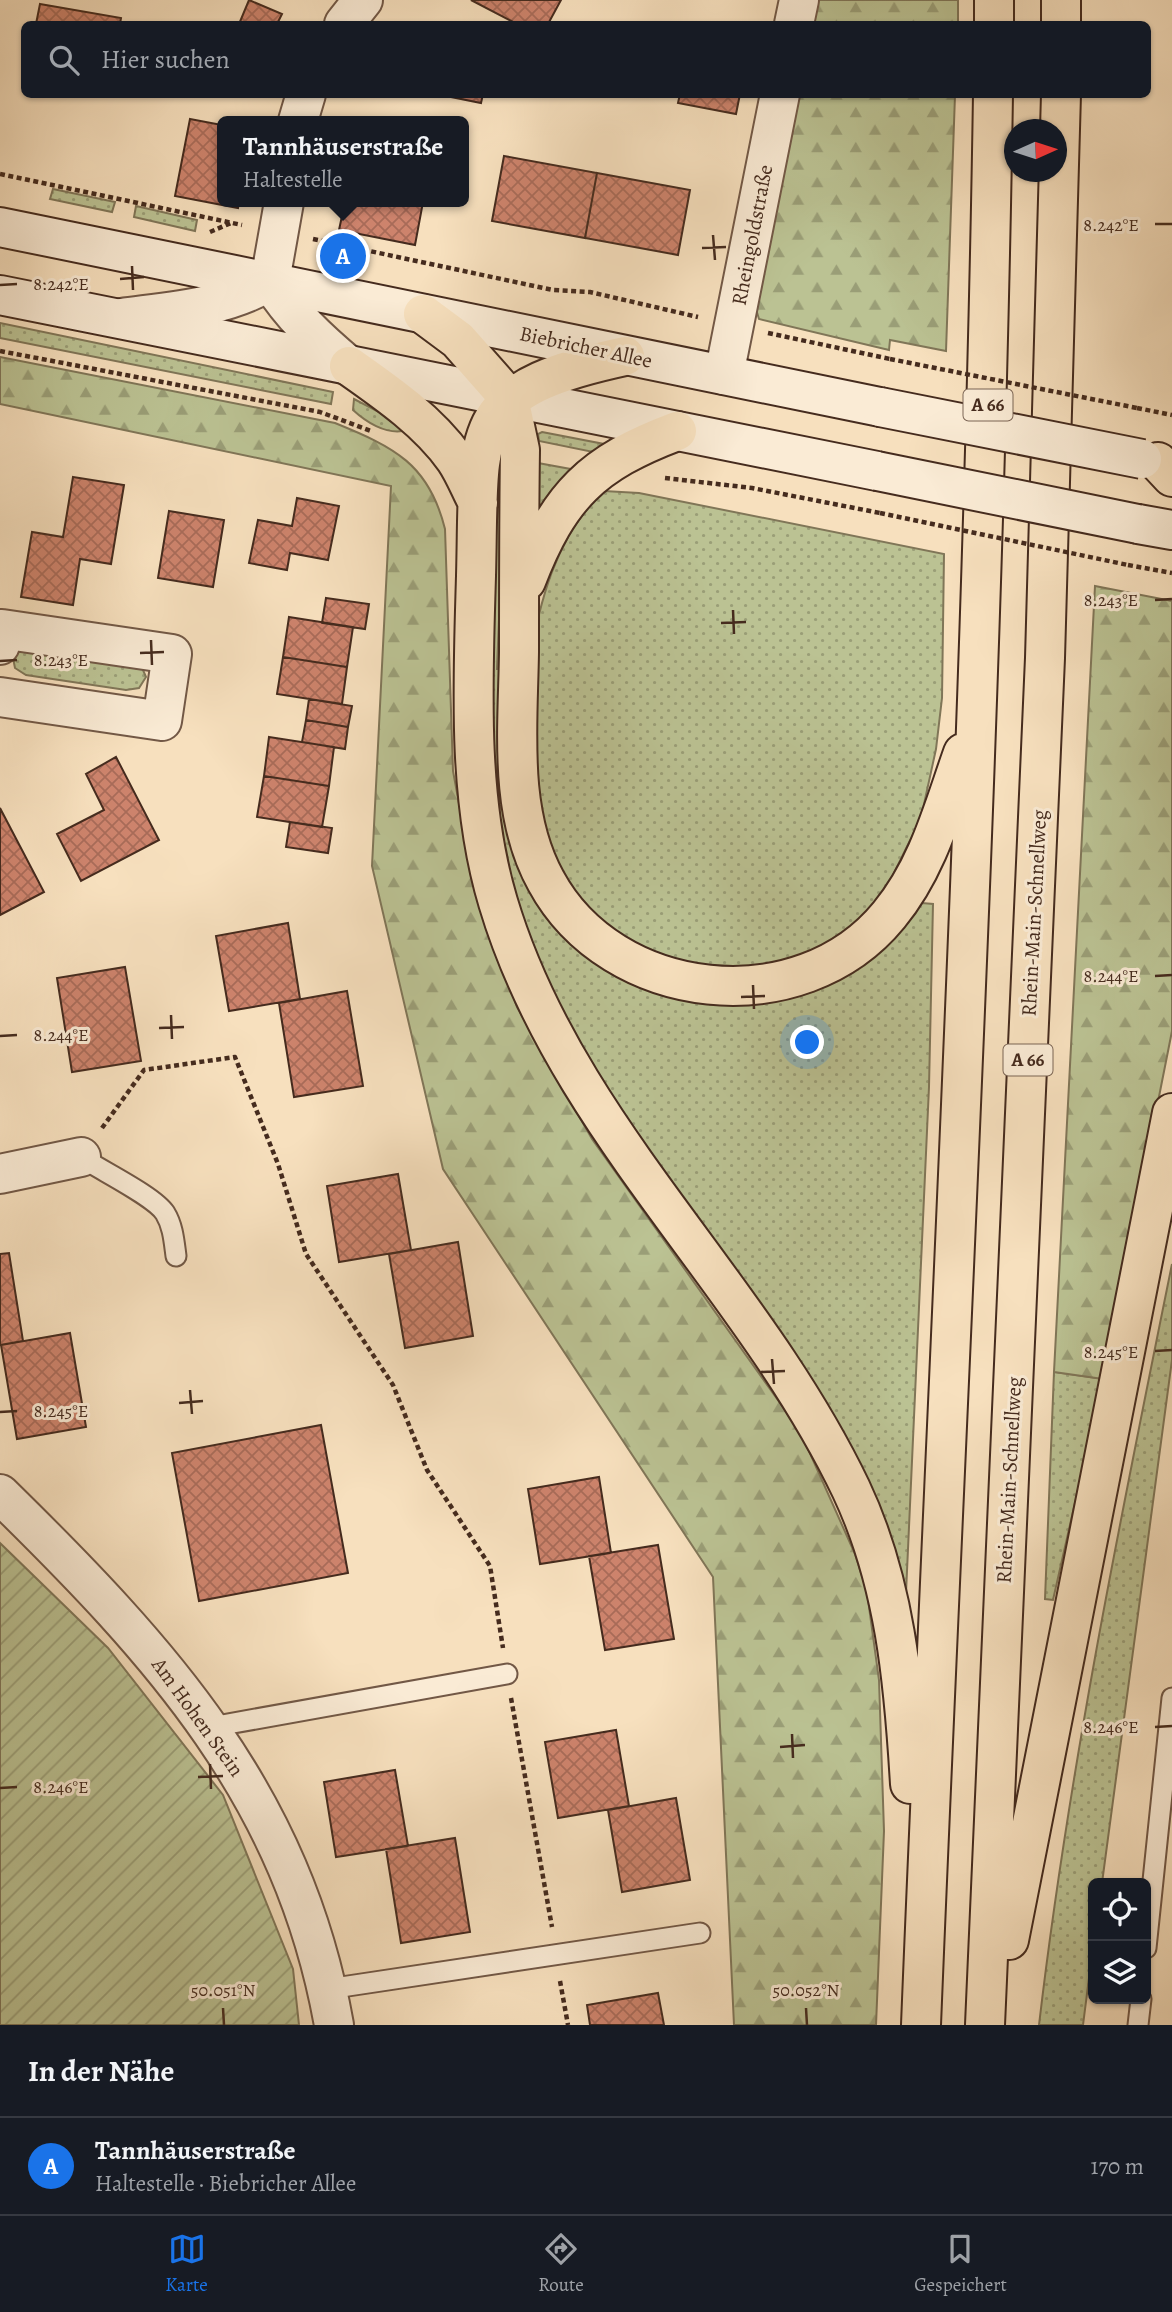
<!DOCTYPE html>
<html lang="de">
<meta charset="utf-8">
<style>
:root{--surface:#171b24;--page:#242831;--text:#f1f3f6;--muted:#9ea1a6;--line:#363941;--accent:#1a73e8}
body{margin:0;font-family:Alegreya,serif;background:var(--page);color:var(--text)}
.controls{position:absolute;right:21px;bottom:21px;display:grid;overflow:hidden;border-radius:10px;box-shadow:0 2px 5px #0004}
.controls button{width:63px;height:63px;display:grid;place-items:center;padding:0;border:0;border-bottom:2px solid var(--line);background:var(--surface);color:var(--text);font:35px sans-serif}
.compass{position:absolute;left:1004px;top:119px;width:63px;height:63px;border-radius:50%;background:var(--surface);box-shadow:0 2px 5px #0004;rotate:87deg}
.you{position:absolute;left:808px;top:1043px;width:24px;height:24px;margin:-18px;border:5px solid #fff;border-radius:50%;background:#1a73e8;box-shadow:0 0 0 10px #1a73e833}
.badge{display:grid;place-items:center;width:46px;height:46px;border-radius:50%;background:var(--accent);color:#fff;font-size:23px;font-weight:700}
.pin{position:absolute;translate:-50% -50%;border:4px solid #fff;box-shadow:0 2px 7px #0006}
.popup{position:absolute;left:217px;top:116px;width:252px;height:91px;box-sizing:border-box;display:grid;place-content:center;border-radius:10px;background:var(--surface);filter:drop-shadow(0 2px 5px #0005);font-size:23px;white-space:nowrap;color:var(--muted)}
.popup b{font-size:26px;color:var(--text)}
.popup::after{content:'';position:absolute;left:50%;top:100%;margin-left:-14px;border:14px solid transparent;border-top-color:var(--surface)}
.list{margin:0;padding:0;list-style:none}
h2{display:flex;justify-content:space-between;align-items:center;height:91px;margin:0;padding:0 28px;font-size:30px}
h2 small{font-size:23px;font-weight:400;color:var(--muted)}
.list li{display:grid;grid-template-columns:46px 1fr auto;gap:21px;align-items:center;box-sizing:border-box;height:98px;padding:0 28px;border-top:2px solid var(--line)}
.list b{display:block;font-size:26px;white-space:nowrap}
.list p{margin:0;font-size:23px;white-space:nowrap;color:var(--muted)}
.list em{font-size:23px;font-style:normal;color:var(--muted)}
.icon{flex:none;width:38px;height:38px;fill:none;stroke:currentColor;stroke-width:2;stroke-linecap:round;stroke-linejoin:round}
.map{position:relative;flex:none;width:1172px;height:2025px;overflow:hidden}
.search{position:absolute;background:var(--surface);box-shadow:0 2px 5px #0004;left:21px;right:21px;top:21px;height:77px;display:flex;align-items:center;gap:18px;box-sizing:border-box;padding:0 24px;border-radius:10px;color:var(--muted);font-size:26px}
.sheet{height:189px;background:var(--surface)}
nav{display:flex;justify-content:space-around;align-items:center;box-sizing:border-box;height:98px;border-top:2px solid var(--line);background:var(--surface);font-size:19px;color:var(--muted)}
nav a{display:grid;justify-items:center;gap:4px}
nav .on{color:var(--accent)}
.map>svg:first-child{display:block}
</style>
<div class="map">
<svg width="1172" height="2025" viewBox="0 0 1172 2025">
<defs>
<pattern id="grass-dots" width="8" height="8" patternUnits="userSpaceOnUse" patternTransform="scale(1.75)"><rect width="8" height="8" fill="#bbc293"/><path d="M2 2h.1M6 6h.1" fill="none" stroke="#9a9e77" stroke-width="1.8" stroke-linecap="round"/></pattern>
<pattern id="forest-firs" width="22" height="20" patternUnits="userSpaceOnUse" patternTransform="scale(1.75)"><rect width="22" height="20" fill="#bbc293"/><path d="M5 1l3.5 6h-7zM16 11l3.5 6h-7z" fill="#9a9e77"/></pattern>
<pattern id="garden-furrows" width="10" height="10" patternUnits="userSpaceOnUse" patternTransform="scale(1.75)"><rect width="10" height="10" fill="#bbc293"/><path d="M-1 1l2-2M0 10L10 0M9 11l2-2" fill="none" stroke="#9a9e77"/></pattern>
<pattern id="building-cross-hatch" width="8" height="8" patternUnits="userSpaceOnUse" patternTransform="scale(1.75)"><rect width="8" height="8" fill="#cd836c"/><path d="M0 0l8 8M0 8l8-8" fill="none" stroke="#a86b58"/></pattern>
</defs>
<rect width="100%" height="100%" fill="#f7e0be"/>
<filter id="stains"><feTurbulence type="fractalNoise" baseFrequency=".00286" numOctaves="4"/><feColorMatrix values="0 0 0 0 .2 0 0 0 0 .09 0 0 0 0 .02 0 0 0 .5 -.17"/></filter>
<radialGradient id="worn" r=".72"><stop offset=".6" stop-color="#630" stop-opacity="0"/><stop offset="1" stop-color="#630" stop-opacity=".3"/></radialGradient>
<!-- grass -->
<path fill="url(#grass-dots)" stroke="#807658" stroke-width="2" d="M53 189 115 202 112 212 50 199Z
M136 206 197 220 195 231 134 217Z
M0 323 333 392 331 404 0 338Z
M354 399 381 413 403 431C385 434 366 422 353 410Z
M542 432 604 444 606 447 598 453 539 441 538 434Z
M497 462 504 465 505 473 497 669 528 668C539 604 555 536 604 491L639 493 944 554 942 698 936 749 921 818 892 877 904 927 922 903 933 904 929 1087 906 1593 604 1105 503 887 487 749Z
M538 463 576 470 538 514Z
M23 647 140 663 146 677 139 688 126 690 26 675 15 668 13 658Z
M1172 1264V1360L1102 1883H1093V1947L1083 2025H1039C1069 1769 1121 1516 1172 1264Z
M1054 1372 1103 1379 1053 1600 1045 1599Z"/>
<!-- forest -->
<path fill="url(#forest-firs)" stroke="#807658" stroke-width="2" d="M814 0H958V24H808Z
M793 95H955L946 351 890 340 889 350 759 319 752 296Z
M0 357 335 423C394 447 429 464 445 529L453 771 473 880 517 1007 592 1139 800 1431 855 1554 867 1592 879 1680 884 1831 876 2025H734L713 1577 443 1169 372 866 391 486 0 404Z
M1095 586 1172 601V1031L1103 1379 1054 1372Z"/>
<!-- garden -->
<path fill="url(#garden-furrows)" stroke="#807658" stroke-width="2" d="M0 1543 108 1648 223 1795 293 1969 299 2025H0Z"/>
<!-- building -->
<path fill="url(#building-cross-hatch)" stroke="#452b1e" stroke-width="2" d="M249 0 282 14 277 24H239Z
M471 0H561L548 24H517Z
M40 4 121 18 120 24H36Z
M436 94H483L481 103Z
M680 94H740L736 114 678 103Z
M190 119 222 125V202H239L238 208 175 196Z
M504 156 597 173 585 238 492 221Z
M597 173 690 190 678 255 585 238Z
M345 202H423L415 245 339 230Z
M73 477 124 485 111 564 80 559 73 605 21 597 32 532 63 537Z
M297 498 339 506 328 560 290 553 287 570 249 563 258 520 292 526Z
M169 511 224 520 213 587 158 578Z
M326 598 369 604 365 629 322 623Z
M289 617 353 627 347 667 283 657Z
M283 657 347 667 342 704 277 694Z
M309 699 352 706 348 727 306 720Z
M306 720 348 727 345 749 302 742Z
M269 737 334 747 329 786 264 776Z
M116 757 159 840 81 881 57 834 104 810 86 774Z
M264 776 329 786 322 827 257 817Z
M0 808 44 892 0 915Z
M290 822 332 828 328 853 286 847Z
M288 923 300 999 229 1011 216 936Z
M125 967 141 1061 72 1072 57 978Z
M347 991 363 1086 294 1097 279 1003Z
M398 1174 411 1250 339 1262 327 1186Z
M458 1242 473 1336 405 1348 389 1254Z
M9 1253 23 1341 0 1345V1254Z
M70 1333 86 1427 17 1439 1 1345Z
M321 1425 348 1573 199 1601 172 1453Z
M599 1477 611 1553 540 1564 528 1489Z
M658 1545 674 1639 605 1650 589 1556Z
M616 1730 629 1806 558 1818 545 1742Z
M395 1770 408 1846 336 1857 324 1782Z
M676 1798 690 1880 622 1892 608 1810Z
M455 1838 470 1932 401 1943 386 1849Z
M658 1993 664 2025H590L587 2005Z"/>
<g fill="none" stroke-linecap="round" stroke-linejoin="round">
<defs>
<path id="service" d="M81 1157C100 1170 154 1196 165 1213 173 1226 174 1241 176 1256
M211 1727 507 1674
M1146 1948 1172 1698
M328 1989 700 1933
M1138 2025 1141 1999"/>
<path id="minor" d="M794 24 799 0
M724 375 780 94
M0 645 2 629 172 654 162 721 0 697
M0 1174 81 1157
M0 1494C161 1652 293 1795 334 2025"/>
<path id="tertiary" d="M344 24 363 0
M298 121 306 94
M284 202 270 281C292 316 318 340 349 366
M121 318C172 311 225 308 270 281"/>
<path id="secondary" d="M0 227 880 407
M0 295 877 471
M1138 524 1172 530"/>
<path id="motorway" d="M1061 0V24
M994 24V0
M423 314 458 340 509 398 520 450C519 517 519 585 519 652 518 726 508 813 546 881 612 1003 800 1024 889 915 928 868 943 809 963 753
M625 356C463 391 480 428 476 576 473 682 467 799 498 902 565 1127 751 1280 851 1489 895 1582 904 1682 910 1784
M349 366C386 392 428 421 455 459 464 472 470 488 478 503
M1158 462 1172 477
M526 581C559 495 592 463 677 431
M1009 1940 1172 1113
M921 2025C947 1381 983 738 993 94
M985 2025 1045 658 1061 94"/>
</defs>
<!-- service casing -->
<use href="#service" stroke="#725846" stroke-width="23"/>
<!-- minor casing -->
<use href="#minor" stroke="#725846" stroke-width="42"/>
<!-- tertiary casing -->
<use href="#tertiary" stroke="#725846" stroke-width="42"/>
<!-- secondary casing -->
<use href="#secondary" stroke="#452b1e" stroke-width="42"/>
<!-- motorway casing -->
<use href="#motorway" stroke="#452b1e" stroke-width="42"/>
<!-- path -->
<path stroke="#452b1e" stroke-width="4.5" stroke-dasharray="5 3.5" stroke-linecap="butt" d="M0 174 242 225
M210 232 231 223
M313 239 553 290 590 292 698 317
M768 333 890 359
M0 351 320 412 371 431
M1137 408 1172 415
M665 478 752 488 880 513
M1128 565 1172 573
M102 1128 144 1070 235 1057 278 1164 306 1254 393 1385 427 1470 490 1566 503 1648
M511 1698 552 1927
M560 1981 568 2025"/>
<!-- service -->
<use href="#service" stroke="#faebd5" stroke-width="19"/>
<!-- minor -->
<use href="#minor" stroke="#faebd5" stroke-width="38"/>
<!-- tertiary -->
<use href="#tertiary" stroke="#faebd5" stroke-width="38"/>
<!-- secondary -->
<use href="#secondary" stroke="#faebd5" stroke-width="38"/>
<!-- motorway -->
<use href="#motorway" stroke="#f7e0be" stroke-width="38"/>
<defs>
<path id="secondary-bridge" d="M880 407 1142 459
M877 471 1138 524"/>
</defs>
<!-- secondary-bridge casing -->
<use href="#secondary-bridge" stroke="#452b1e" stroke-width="42" stroke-linecap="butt"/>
<!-- path-bridge -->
<path stroke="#452b1e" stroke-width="4.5" stroke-dasharray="5 3.5" stroke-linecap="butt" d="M890 359 1137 408
M880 513 1128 565"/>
<!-- secondary-bridge -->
<use href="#secondary-bridge" stroke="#faebd5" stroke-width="38"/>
</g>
<!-- ticks -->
<path fill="none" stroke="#452b1e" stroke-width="2.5" d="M1155 224H1172M713 235 715 260M702 248 726 247M132 266 133 290M120 279 144 277M0 285 17 284M1155 600 1172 599M733 610 734 634M721 623 746 622M151 640 152 665M140 653 164 652M0 661 17 660M1155 976 1172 975M753 985 754 1009M741 997 765 996M171 1015 172 1039M159 1028 184 1027M0 1036 17 1035M1155 1351 1172 1350M772 1359 774 1384M761 1372 785 1371M190 1390 192 1414M179 1403 203 1401M0 1412 17 1411M1155 1727 1172 1726M792 1734 793 1758M780 1747 805 1745M210 1764 211 1789M198 1777 223 1776M0 1788 17 1787M223 2008 224 2025M806 2008 807 2025"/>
<g text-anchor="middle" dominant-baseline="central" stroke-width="6" stroke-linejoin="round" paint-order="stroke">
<!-- shield labels -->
<g fill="#faebd5" stroke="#7b6555" stroke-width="2">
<rect x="963.5" y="389.5" width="49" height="31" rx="5"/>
<rect x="1003.5" y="1044.5" width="49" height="31" rx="5"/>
</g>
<g font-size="19" font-weight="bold" fill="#452b1e">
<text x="988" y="405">A 66</text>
<text x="1028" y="1060">A 66</text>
</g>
<!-- street labels -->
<g font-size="21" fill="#452b1e" stroke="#faebd5">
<text transform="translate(752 235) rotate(-79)">Rheingoldstraße</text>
<text transform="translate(586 347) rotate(12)">Biebricher Allee</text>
<text transform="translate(1034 913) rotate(-87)">Rhein-Main-Schnellweg</text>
<text transform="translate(1009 1480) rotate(-87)">Rhein-Main-Schnellweg</text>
<text transform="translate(198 1717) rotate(54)">Am Hohen Stein</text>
</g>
</g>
<g font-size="18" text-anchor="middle" fill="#452b1e" stroke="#faebd5" stroke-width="6" stroke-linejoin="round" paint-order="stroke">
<text x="1111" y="231">8.242°E</text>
<text x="61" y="290">8.242°E</text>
<text x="1111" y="606">8.243°E</text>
<text x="61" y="666">8.243°E</text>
<text x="1111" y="982">8.244°E</text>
<text x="61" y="1041">8.244°E</text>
<text x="1111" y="1358">8.245°E</text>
<text x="61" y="1417">8.245°E</text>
<text x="1111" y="1733">8.246°E</text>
<text x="61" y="1793">8.246°E</text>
<text x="223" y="1996">50.051°N</text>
<text x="806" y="1996">50.052°N</text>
</g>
<rect width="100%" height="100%" filter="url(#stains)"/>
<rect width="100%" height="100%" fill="url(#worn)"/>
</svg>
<div class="controls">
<button><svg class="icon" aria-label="locate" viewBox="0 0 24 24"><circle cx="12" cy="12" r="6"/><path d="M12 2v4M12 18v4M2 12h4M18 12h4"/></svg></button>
<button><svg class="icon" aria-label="layers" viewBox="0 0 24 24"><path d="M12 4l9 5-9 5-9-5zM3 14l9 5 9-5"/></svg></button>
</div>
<svg class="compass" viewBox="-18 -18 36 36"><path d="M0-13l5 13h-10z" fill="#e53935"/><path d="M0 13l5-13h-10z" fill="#9ea1a6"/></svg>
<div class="you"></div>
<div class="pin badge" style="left:343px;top:256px">A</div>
<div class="popup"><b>Tannhäuserstraße</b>Haltestelle</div>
<div class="search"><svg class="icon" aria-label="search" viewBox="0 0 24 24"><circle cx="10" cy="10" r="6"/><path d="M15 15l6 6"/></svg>Hier suchen</div>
</div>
<section class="sheet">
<h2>In der Nähe<small></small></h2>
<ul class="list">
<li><span class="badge">A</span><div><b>Tannhäuserstraße</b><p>Haltestelle · Biebricher Allee</p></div><em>170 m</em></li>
</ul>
</section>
<nav>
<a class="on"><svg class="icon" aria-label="map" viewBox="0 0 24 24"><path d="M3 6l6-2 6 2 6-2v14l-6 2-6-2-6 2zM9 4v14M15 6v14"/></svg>Karte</a>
<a><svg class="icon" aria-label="directions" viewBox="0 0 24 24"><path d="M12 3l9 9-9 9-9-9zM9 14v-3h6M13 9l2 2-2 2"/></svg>Route</a>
<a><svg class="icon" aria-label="saved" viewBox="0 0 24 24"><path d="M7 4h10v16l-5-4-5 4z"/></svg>Gespeichert</a>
</nav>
